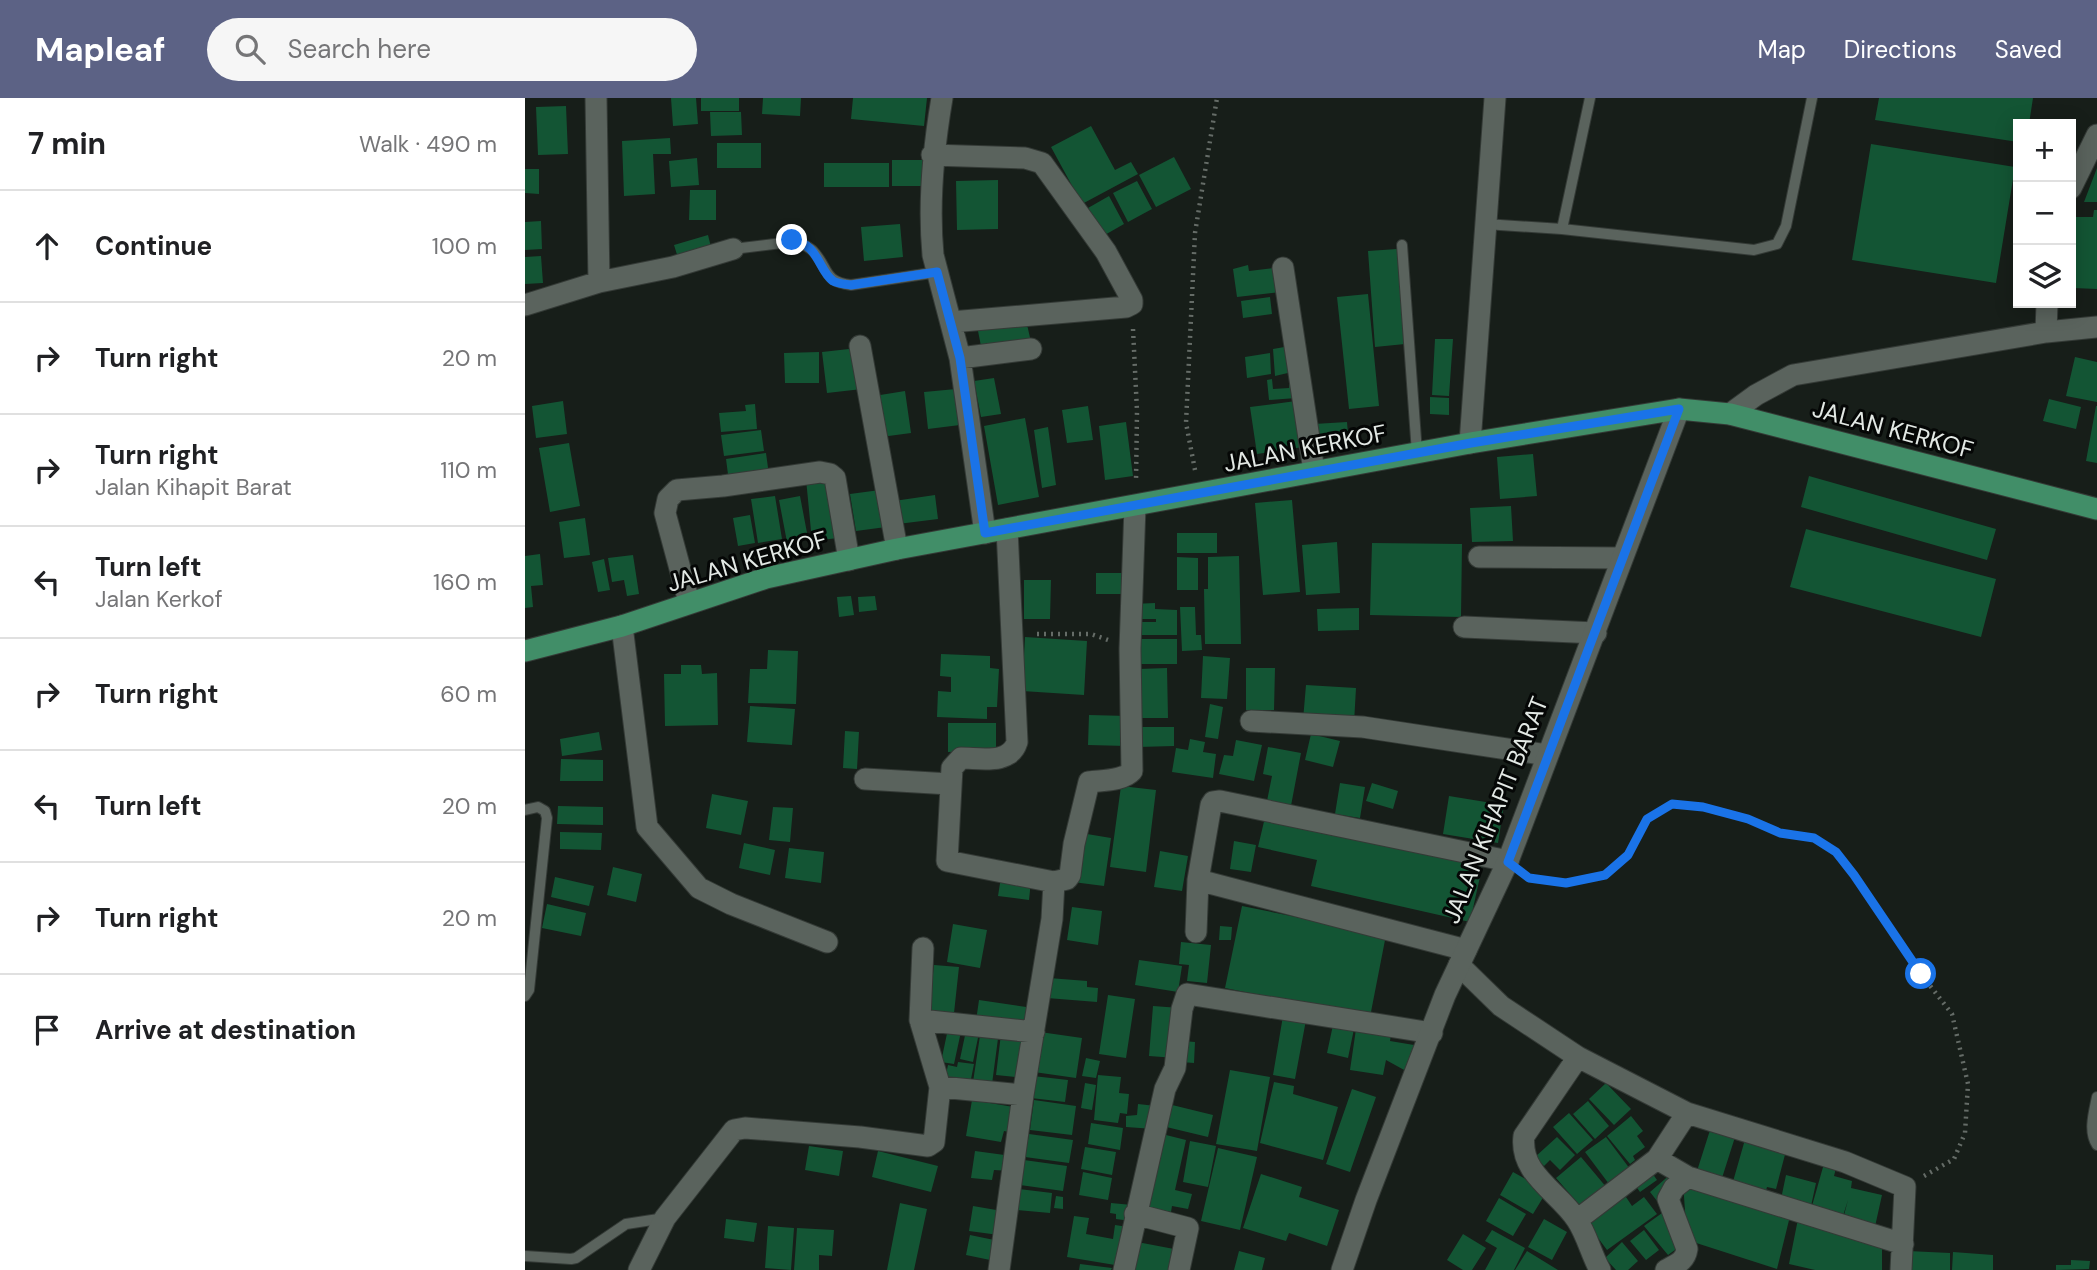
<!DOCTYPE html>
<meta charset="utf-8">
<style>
:root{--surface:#fff;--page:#f6f6f6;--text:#202124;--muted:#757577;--line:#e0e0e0;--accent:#5c6285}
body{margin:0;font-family:"DM Sans",sans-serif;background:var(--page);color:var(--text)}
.controls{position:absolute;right:21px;top:21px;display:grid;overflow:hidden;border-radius:0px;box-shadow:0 4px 18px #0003}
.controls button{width:63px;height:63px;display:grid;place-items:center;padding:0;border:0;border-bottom:2px solid var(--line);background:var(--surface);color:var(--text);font:35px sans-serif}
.stop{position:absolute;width:21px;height:21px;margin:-16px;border:5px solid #1a73e8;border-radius:50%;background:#fff}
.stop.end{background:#1a73e8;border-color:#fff;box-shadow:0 2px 7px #0008}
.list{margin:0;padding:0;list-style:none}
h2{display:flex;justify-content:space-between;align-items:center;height:91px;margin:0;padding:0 28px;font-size:30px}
h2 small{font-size:23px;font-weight:400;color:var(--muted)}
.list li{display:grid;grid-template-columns:46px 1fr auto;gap:21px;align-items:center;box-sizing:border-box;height:112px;padding:0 28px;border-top:2px solid var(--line)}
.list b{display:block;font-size:26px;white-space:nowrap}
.list p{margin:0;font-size:23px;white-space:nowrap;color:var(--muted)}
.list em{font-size:23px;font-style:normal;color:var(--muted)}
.icon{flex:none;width:38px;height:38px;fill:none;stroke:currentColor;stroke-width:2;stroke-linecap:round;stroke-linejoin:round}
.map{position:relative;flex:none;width:1572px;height:1172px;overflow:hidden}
header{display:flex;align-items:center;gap:42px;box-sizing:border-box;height:98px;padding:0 35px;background:var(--accent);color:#fff}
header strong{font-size:33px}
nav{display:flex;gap:38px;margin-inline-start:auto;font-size:24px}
.search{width:490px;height:63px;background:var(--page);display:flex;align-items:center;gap:18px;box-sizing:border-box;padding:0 24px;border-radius:38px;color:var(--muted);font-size:26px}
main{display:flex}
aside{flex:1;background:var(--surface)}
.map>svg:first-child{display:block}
</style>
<header>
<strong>Mapleaf</strong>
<div class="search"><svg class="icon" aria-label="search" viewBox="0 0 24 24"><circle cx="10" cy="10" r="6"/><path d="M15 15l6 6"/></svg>Search here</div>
<nav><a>Map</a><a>Directions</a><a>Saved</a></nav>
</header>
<main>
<aside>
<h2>7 min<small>Walk · 490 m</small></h2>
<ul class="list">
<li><svg class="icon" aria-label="ahead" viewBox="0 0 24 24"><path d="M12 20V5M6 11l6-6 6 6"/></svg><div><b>Continue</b></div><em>100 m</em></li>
<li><svg class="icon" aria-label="right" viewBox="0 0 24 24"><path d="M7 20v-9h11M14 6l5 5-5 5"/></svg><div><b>Turn right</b></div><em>20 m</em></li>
<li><svg class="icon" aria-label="right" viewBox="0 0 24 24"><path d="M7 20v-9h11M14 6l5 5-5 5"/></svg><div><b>Turn right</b><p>Jalan Kihapit Barat</p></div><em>110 m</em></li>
<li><svg class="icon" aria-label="left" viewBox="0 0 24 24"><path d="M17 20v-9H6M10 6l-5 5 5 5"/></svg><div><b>Turn left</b><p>Jalan Kerkof</p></div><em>160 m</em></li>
<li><svg class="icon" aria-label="right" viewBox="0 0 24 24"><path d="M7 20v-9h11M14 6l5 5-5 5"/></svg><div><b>Turn right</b></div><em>60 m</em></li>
<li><svg class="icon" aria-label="left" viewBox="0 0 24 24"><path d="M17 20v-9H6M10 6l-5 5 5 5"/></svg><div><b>Turn left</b></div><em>20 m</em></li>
<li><svg class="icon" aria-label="right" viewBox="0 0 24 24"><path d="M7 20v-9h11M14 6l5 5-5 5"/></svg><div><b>Turn right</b></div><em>20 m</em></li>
<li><svg class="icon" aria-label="arrive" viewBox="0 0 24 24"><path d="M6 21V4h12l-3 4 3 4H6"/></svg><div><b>Arrive at destination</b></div></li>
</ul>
</aside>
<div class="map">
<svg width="1572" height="1172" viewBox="0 0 1572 1172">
<rect width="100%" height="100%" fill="#171e19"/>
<!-- building -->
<path fill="#135534" d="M146 0H171L173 26 148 28Z
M176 0H214V13H176Z
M238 0H276L275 18 237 16Z
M328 0H402L399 28 326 21Z
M1354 0H1508L1504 26H1493V44L1350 22Z
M41 8 43 56 13 57 11 9Z
M185 14H216L217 37 186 38Z
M566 28 590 72 606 64 613 76 557 106 526 49Z
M145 40 146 56H128L130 96 99 98 97 43Z
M192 45H236V70H192Z
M1346 46 1490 69 1471 185 1327 162Z
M649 59 666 91 631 109 614 77Z
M172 60 174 87 146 89 144 63Z
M367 62H399V88H367Z
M299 65H364V89H299Z
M1572 70V104H1559Z
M0 71H14V96L0 95Z
M473 82V131L432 132 431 83Z
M612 83 627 111 603 124 588 95Z
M165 92H191V122H164Z
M584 98 599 126 578 138 563 110Z
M1569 112H1572V191L1548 190 1551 119H1568Z
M16 123 17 151 0 152V124Z
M375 126 378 159 339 163 336 129Z
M183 137 187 153 154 163 149 147Z
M872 151 880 246 850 249 843 153Z
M16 158 18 185 0 186V159Z
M723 167 724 173 750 170 755 194 712 199 708 171Z
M843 196 854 308 824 311 812 199Z
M745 199 747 216 718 220 716 203Z
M501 222 506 244 457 253 452 228Z
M910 241H928L924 298 907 297Z
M765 248 767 274 750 278 748 251Z
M333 250 337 291 302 295 297 254Z
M294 254V285H260L259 255Z
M745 255 746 276 722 280 720 259Z
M1550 259 1572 264V304L1541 298Z
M764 278H770L771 300 744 302 742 282 747 281 748 291 764 290Z
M469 280 476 316 456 319 449 283Z
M431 291 435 327 403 331 399 294Z
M380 293 386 335 356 339 349 298Z
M905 299 924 300V317L905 316Z
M1524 301 1556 309 1551 331 1518 323Z
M38 303 42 336 11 340 7 308Z
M771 303 778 349 732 356 725 309Z
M230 306 232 331 196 334 194 315 221 313 220 307Z
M563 308 568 342 542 345 537 312Z
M1571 308H1572V365L1561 363Z
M500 320 514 399 473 407 459 328Z
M601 324 608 378 580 382 574 328Z
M822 324 824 348 791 350 789 326Z
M523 329 531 387 517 390 509 332Z
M236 332 239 353 199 358 196 337Z
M44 345 55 408 25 414 14 350Z
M241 355 244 377 204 384 201 361Z
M1008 356 1012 398 975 401 972 359Z
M1284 378 1471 431 1462 462 1276 409Z
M306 379 313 440 287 443 281 381Z
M355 392 361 429 331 433 325 396Z
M410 397 413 421 373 426 369 403Z
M250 398 257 441 233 445 226 401Z
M275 398 283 440 262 444 254 402Z
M767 402 775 494 738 497 730 405Z
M986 408 988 443 947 444 945 410Z
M225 417 230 445 213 448 208 420Z
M60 420 65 457 39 460 34 424Z
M1281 431 1471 481 1456 539 1265 489Z
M652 435H692V455H652Z
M812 444 815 495 781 497 777 447Z
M847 445 937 446 936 519 845 517Z
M15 456 18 487 6 488 8 509 0 510V458Z
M108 457 114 496 102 498 99 482 87 484 83 460Z
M714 458 716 546H680L679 491H683V459Z
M652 459 673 460V492H652Z
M79 461 85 492 73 494 67 464Z
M571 475H600V496H571Z
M499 482H526L525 521H499Z
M326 498 329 517 314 519 312 499Z
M350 498 352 512 334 514 333 499Z
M630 505V511L652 512V537H612V524H631V521H609L608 506Z
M655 509H670L671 537H676L677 552 657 553Z
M834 510V532L793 533 792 511Z
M500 539 562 543 559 597 497 593Z
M614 541H652V566H614Z
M243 552 273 553 271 606 223 605 225 571H242Z
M416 556 465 558V570L474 571 472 609H462V621L412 619 413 593 426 594V579L415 578Z
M678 558 705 560 702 601 676 600Z
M156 567H176L177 576 192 575 193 627 140 628 139 576H156Z
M642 570 643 620H615L614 571Z
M721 570H750L749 612H721Z
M781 587 831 590 829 625 778 622Z
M685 606 698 609 693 641 680 639Z
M225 608 270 611 267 647 222 644Z
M564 617 603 618 602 648 563 647Z
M423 625H471V653L423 654Z
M613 629H649V648L613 649Z
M320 633 334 634 332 671 318 670Z
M74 634 77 652 37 658 35 641Z
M786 636 815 643 808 669 780 662Z
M665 641 680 644 678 654 691 656 688 680 647 674 651 650 663 652Z
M711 642 737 647 729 683 694 676 699 657 708 658Z
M743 649 776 655 765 713 741 708 747 678 738 676Z
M36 661 78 662V683H35Z
M815 685 840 689 835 720 810 716Z
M847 685 873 693 868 711 841 703Z
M596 688 631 692 621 774 585 769Z
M187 696 223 703 216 737 181 730Z
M924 698 979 707 973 745 918 736Z
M33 708 78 709V727L32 726Z
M248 709 268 710 265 744 244 742Z
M741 715 958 765 945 824 786 788 792 762 733 749Z
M35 734 77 735 76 752 35 751Z
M556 735 586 740 579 788 548 784Z
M709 743 731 747 726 774 705 771Z
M219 745 250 752 245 777 214 770Z
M264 750 299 754 296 785 260 780Z
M635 753 663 758 657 793 629 789Z
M88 769 117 776 111 804 82 797Z
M30 779 69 788 64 808 26 799Z
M476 779 506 783 504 802 473 798Z
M22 806 61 815 56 838 17 830Z
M717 808 861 837 845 919 700 890Z
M547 809 577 813 573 847 542 842Z
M428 826 462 832 455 870 422 864Z
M695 828 707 829 706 842H694Z
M656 844 686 847 682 885 662 883 664 867 654 866Z
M614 862 657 868 653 894 610 887Z
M409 867 434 869 429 915 404 912Z
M524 880 562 883V889L573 890 572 904 522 900Z
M583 897 610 901 601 960 574 956Z
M454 902 508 910 505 931 451 923Z
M628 908 655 910 651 960 624 958Z
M758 918 781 922 770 981 748 977Z
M424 926 437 929 429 966 416 964Z
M808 927 829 931 823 960 802 955Z
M442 928 455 930 448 964 435 961Z
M456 931 474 933 467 986 448 984Z
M831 931 866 937 865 943 889 947 881 973 861 962 858 977 825 972Z
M515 934 557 940 551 980 509 974Z
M476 936 504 939 499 980 471 977Z
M658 943 670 944 669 965 656 964Z
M561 960 575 963 571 980 557 978Z
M433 964 449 966 445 986 420 981 423 967 432 969Z
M705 972 745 979 732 1053 691 1046Z
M573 977 596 979 594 995 604 996 602 1016 595 1015 593 1025 569 1022Z
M508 978 543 982 540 1004 506 1000Z
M749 984 769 988 768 996 813 1009 798 1062 735 1045Z
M560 985 571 987 567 1012 556 1010Z
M1081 985 1106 1011 1089 1027 1064 1001Z
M827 991 851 999 825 1074 801 1066Z
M447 1002 494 1010 489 1035 479 1033 476 1044 441 1038Z
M509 1002 551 1008 547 1037 505 1032Z
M1063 1003 1084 1028 1070 1041 1048 1016Z
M639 1005 688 1017 683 1039 633 1027Z
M613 1006 631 1008 629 1031 601 1029V1018L612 1017Z
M1044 1015 1068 1042 1052 1056 1028 1029Z
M1106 1018 1118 1033 1112 1038 1120 1049 1108 1058 1110 1062 1105 1066 1082 1038Z
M566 1025 598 1030 595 1052 563 1046Z
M1186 1029 1211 1036 1197 1080 1172 1073Z
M633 1035 661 1042 650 1092 667 1096 663 1111 647 1108 646 1114 617 1108Z
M504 1036 548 1042 544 1065 500 1059Z
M1221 1038 1262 1049 1251 1091 1242 1089 1240 1096 1207 1087Z
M1032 1039 1050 1057 1035 1072 1025 1062 1019 1068 1010 1059Z
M1081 1039 1105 1071 1084 1086 1060 1054Z
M665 1043 691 1048 683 1089 658 1084Z
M284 1048 318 1053 314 1078 280 1072Z
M560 1049 591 1054 587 1077 556 1071Z
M693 1050 732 1059 715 1132 676 1123Z
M353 1053 413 1068 406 1094 347 1079Z
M450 1053 487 1058 485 1073 469 1072 467 1082 446 1080Z
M1056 1059 1082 1090 1057 1110 1031 1080Z
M499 1062 542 1068 538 1093 495 1087Z
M1300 1062 1312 1066 1309 1078 1327 1083 1326 1090 1357 1097 1349 1133 1317 1125 1323 1102 1316 1124 1285 1115Z
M1125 1072 1132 1082 1115 1094 1108 1084Z
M558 1074 587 1080 583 1102 554 1097Z
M988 1074 1022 1093 1008 1116 975 1097Z
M1147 1075 1136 1108 1125 1094Z
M736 1076 777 1089 774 1099 814 1112 802 1148 764 1135 761 1143 718 1130Z
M1261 1077 1291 1085 1286 1108 1256 1101Z
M1158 1084 1266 1114 1252 1171 1162 1142Z
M494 1091 527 1095 525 1115 492 1112Z
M1097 1093 1107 1108 1119 1099 1132 1116 1082 1152 1059 1121Z
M531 1098 538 1099V1111L529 1110Z
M974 1100 1001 1116 988 1138 961 1123Z
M375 1105 402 1111 389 1172H362Z
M586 1105 607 1107 606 1123 591 1121V1116L585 1115Z
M448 1108 477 1113 474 1137 444 1133Z
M1144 1110 1158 1146 1143 1157 1119 1128Z
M549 1118 564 1120 561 1136 588 1141 590 1127 603 1129 596 1168 542 1159Z
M201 1121 232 1125 229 1144 199 1140Z
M1019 1121 1042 1134 1027 1162 1003 1149Z
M1273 1121 1357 1143V1172H1290L1264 1166Z
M243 1128 269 1130 266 1172 240 1170Z
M272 1130 309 1132 307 1158 294 1157V1172H269Z
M967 1132 1000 1150 989 1172H960L972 1150 960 1143Z
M1119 1132 1134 1152 1121 1162 1105 1143Z
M938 1136 961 1150 947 1172H938L922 1162Z
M445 1137 474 1143 470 1163 441 1157Z
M607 1143 649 1151 645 1172H602Z
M1097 1144 1113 1163 1103 1172H1091L1080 1160Z
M714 1153 740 1160 737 1172H709Z
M1002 1153 1033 1172H990Z
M1383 1153 1425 1155V1172H1382Z
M1428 1154 1468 1157V1172H1427Z
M1546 1162 1565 1163 1564 1171 1531 1172V1167H1546Z
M555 1166 587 1170 586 1172H554Z"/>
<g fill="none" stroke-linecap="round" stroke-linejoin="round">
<defs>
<path id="service" d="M960 126 1037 131 1229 152 1252 146 1261 128 1287 0
M1037 131 1065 0
M877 147 892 355
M208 151 273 143C278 147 284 149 288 153 304 170 298 184 326 187L413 174
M0 712 13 709 20 713 22 720 4 892 0 898
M1572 999C1569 1014 1563 1034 1572 1047
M0 1158 46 1161 51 1160 101 1126 140 1120"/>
<path id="minor" d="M417 0C408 53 403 104 408 157L435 260 460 435
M407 57 500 60 517 65 581 154 607 202V206L601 209 426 224
M1546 90 1572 37
M758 170 789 373
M74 184 148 169 208 151
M0 207 74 184 71 0
M1521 234 1522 205
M335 248 372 451
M435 260 506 251
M1205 316 1231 297 1268 277 1521 234 1572 229
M945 345 970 0
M482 431 492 644C485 667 456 660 436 660L427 670 422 763 529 784 542 781 545 777 549 746 564 684C578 682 598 683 607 673L605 551 610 408
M954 459 1097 460
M164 504 140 415 143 401 152 392 198 388 295 374 305 376 310 380 324 462
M97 528 122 729 174 790 206 806 302 844
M939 529 1071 535
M726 623 838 629 1022 657
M340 681 425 686
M673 782 941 852
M671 834 673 782 686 707 688 704 695 703 983 763
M398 850 395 922 509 934
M934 867 976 908 1053 959 1162 1015 1320 1064 1380 1089 1376 1172
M395 922 415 989
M1053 959 999 1038C994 1076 1034 1094 1052 1122 1062 1137 1066 1156 1075 1172
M1132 1061 1162 1015
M610 1116 663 1130 654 1172
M1052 1122 1132 1061 1163 1079 1378 1146
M114 1172 140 1120 209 1032 220 1030 335 1039 403 1048 409 1044 415 989 498 997
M474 1172 498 997 527 821 529 784
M599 1172 640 991 650 970 657 911 662 896 907 935
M1141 1172C1151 1166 1160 1164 1162 1151L1143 1101 1149 1090 1163 1079"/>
<path id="tertiary" d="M817 1172 841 1102 920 897 983 763 1154 311"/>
<path id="primary" d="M0 553 97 528 241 480 372 451 945 345 1154 311 1205 316 1572 411"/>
</defs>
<!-- service casing -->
<use href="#service" stroke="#343a36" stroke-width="12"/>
<!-- minor casing -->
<use href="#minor" stroke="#343a36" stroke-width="23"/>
<!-- tertiary casing -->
<use href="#tertiary" stroke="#343a36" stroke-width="23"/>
<!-- primary casing -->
<use href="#primary" stroke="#343a36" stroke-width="23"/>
<!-- path -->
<path stroke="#656c67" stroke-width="4.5" stroke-dasharray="2 5" stroke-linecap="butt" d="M608 231 612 313 611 384
M670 372 661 325 670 135 692 0
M512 536H566L583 542
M1001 778 1005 780 1041 785 1080 777 1103 757 1122 721 1147 706 1178 709 1223 721 1255 735 1289 740 1311 754 1329 777 1396 876 1427 916 1443 986 1440 1035 1429 1061 1399 1078"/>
<!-- service -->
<use href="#service" stroke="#5a635d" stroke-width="10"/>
<!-- minor -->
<use href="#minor" stroke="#5a635d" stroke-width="21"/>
<!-- tertiary -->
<use href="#tertiary" stroke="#5a635d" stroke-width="21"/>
<!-- primary -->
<use href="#primary" stroke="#418e68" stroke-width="21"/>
</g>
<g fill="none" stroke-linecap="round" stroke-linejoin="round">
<!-- route -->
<path stroke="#1a73e8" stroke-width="9" d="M267 142C294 146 293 172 308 183 313 186 320 186 326 187L412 174 435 260 460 435 946 345 1154 311 983 764 1004 780 1041 785 1080 777 1103 757 1122 721 1147 706 1178 709 1223 721 1255 735 1289 740 1311 754 1329 777 1396 876"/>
</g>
<g text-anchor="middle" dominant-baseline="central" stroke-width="6" stroke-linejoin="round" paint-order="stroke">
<!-- street labels -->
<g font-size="24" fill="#e3e9e5" stroke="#050706">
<text transform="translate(1368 331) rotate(15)">JALAN KERKOF</text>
<text transform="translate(780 350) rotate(-11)">JALAN KERKOF</text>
<text transform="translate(222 463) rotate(-16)">JALAN KERKOF</text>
<text transform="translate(970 712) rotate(-68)">JALAN KIHAPIT BARAT</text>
</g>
</g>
</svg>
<div class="controls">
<button>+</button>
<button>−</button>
<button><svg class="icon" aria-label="layers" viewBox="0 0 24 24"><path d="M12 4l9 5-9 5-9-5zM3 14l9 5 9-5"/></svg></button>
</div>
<div class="stop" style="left:1396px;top:876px"></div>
<div class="stop end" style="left:267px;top:142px"></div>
</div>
</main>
